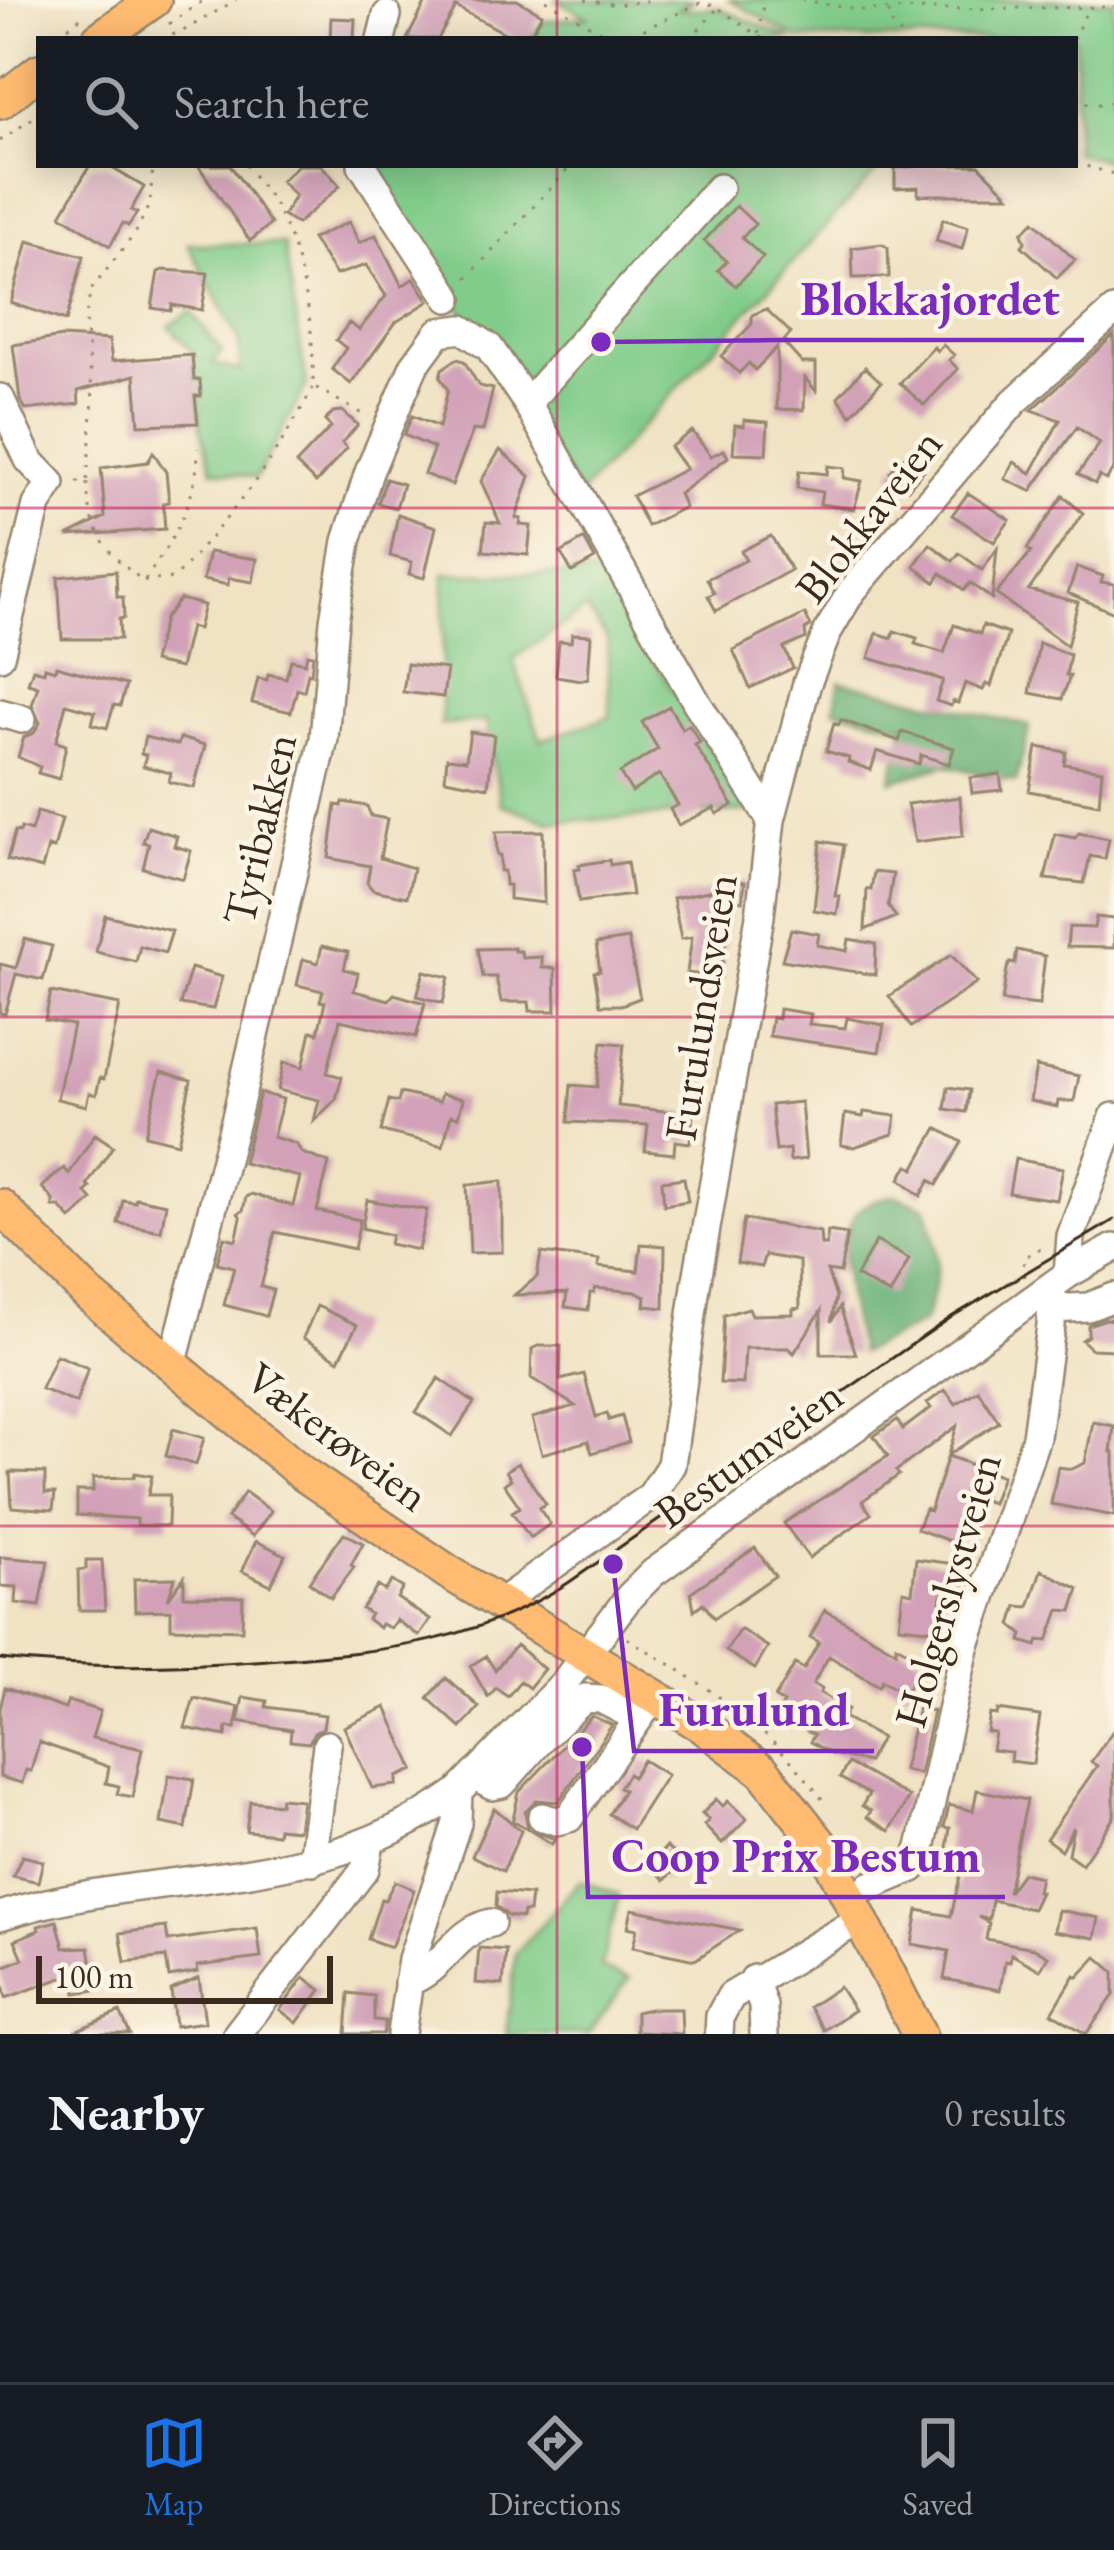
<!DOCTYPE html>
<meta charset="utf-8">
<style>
:root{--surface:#171b24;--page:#242831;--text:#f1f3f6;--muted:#9ea1a6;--line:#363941;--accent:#1a73e8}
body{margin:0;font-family:"EB Garamond",serif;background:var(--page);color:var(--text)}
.scale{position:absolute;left:36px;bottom:30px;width:297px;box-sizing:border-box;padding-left:12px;border:6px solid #3b2a1e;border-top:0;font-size:33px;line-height:42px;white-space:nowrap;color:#3b2a1e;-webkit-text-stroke:9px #fcf5e5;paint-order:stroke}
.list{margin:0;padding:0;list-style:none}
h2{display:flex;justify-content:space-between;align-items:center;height:156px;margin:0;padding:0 48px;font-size:51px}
h2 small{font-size:39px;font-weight:400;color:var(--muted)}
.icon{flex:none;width:66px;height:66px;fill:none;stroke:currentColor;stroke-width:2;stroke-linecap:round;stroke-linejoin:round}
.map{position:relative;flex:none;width:1114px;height:2034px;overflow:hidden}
.search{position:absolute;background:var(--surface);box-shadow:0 6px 30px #0003;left:36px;right:36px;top:36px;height:132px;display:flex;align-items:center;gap:30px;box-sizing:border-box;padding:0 42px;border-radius:0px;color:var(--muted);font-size:45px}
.sheet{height:348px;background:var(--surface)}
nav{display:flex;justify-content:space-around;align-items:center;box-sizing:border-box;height:168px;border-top:3px solid var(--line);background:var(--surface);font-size:33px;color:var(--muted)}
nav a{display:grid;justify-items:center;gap:6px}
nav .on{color:var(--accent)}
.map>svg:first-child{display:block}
</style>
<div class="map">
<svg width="1114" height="2034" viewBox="0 0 1114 2034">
<rect width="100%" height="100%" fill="#fcf5e5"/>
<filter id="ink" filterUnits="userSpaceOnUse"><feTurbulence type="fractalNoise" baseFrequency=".00833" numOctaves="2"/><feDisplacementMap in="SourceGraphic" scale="24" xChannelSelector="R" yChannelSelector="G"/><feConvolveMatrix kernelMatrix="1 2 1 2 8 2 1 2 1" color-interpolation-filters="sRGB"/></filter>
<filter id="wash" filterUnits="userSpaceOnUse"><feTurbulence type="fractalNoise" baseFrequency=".004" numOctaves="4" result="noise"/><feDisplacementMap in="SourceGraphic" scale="48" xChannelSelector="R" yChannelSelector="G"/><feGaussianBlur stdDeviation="2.7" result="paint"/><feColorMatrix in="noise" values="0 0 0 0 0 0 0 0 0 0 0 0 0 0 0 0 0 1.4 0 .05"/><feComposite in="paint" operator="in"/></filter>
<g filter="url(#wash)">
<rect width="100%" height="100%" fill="#f0e2c3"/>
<!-- green -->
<path fill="#81cc8a" stroke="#5e7b54" stroke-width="3" fill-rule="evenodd" d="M555 0H695L676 10 719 8 791 39H530L545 21 588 17Z
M730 0H1114V163L1075 152V39H798Z
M375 165H882L580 494 384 191Z
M188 244H284L307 385 256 478 213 470 201 428 193 353 169 326 191 312 222 351 213 364 241 371 238 338Z
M444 574H599L750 811 550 822 501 804 486 721 441 725ZM587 609 607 638 610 717 541 740 513 659Z
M580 1881 619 1895 601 1968 629 1979 588 2034H506L516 1953Z"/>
<!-- forest -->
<path fill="#68b076" stroke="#526d4a" stroke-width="3" d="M840 681 1030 726 1016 782 946 765 891 781 904 726 834 709Z
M895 1195 926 1207C940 1253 941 1278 923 1323L860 1353C851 1317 830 1241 859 1210 869 1200 883 1198 895 1195Z"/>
<g id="blocks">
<!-- building -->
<path fill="#d2a1b8" d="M427 0H517L542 14 528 39H516L456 7 438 39H407Z
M331 18 355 19 354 39H330Z
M90 165H107L144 187 131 210 137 213 128 226 123 223 110 246 61 215Z
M198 165H230L271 224 250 241Z
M298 165H321L340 186 297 224 283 216 295 196 281 181Z
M925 165H979L1009 195H918V187L895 188V168Z
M736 206 755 224 742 238 763 257 736 286 718 270 727 261 704 241Z
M943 219 968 227 962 249 936 241Z
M1034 221 1075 260 1057 278 1022 246 1025 242 1022 233Z
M349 222 359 243 376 235 402 286 414 278 429 301 396 322 351 384 332 369 346 348 336 340 349 323 359 330 386 296 366 265 336 275 312 239Z
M28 241 84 256 66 321 11 303Z
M882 244 888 248 889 277 853 278 852 248Z
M163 270 208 273 202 310 172 305 171 311 152 308 158 272Z
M766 309 791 333 783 342 802 363H816V391L805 378 804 410 777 409V347L755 370 749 363 739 373 721 356 752 324V315Z
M1114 335V468L1106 480 1099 476 1095 484 1078 474 1100 443 1077 427 1031 491 1005 479 1014 462 1031 473 1060 420 1032 410Z
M62 337 109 340 112 361 192 355 194 380H200L201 396H195L198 423 139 425 135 375 78 391 79 404 26 410 20 399 13 345Z
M943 345 954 355 949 360 958 369 924 405 900 383 934 347 937 351Z
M457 359 464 361 479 386 493 389 483 431 473 430 452 485 424 474 434 448 404 435 412 416 439 427 448 390 440 377 442 369Z
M865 367 881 382 851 415 838 397Z
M342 411 358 425 342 443 347 448 316 483 296 464 331 427 325 421 333 412Z
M744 420 768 422 766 454 733 453 735 425 744 426Z
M692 431 711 456 724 450 728 457 679 494 685 507 647 526 632 496 686 469 670 447Z
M500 450 530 476 516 518 521 519 520 525 531 526 528 555 483 551 486 522 500 523 481 481Z
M153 452 166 472 169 502 163 503 165 529 67 536 105 517 101 468 148 462Z
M906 455 924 470 908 489 890 472Z
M828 466 845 468 844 478 862 481 854 509 820 504 822 492 797 488 799 471 827 474Z
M386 479 403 484 396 508 378 503Z
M968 493 1010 520 994 542 952 515Z
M1063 496 1083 513 1029 590 1078 602 1067 646 996 594 1031 552 1027 549Z
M398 514 436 527 424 578 409 574 412 562 390 556Z
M771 536 791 570 716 611 708 596 714 593 707 579 746 560 741 551Z
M584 539 595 559 572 572 561 553Z
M930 544 953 561 959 553 982 570 997 549 992 599 970 583 964 590 941 573 935 582 914 566Z
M209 552 257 559 253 582 229 578 228 585 203 580Z
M1077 567 1103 576 1101 582 1114 584V613L1068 593Z
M116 571 117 597H123L124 618 119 619 120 639H62L58 577Z
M180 599 204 605 198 629 190 627 180 668 153 662 164 619Z
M805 614 811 626 805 630 806 638 784 648 793 668 750 688 733 650Z
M954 625 980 634 983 625 1008 634 991 686 986 684 983 690 965 683 958 703 953 701 951 706 936 701 943 680 869 658 877 633 892 638 894 631 917 638 915 644 944 653Z
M572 634 591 635 588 678 581 680 556 676 559 641 571 642Z
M1039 643 1070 655 1066 675 1070 676 1062 699 1030 693Z
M307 654 313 655 311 674 308 673 304 691 297 689 291 712 252 703 258 678 267 680 268 674 286 678 291 660 305 663Z
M407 664 447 669 443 697 403 692Z
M56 666 126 685 120 706 114 705 107 728 92 724 95 712 66 704 56 742 66 745 59 779 38 773 40 767 18 757 24 737 34 733 40 723 32 705 38 686 28 683 33 669 44 672 45 667 55 670Z
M669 706 682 729 689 725 700 742 695 745 733 805 717 814 714 808 678 825 670 809 678 805 659 774 632 792 620 773 658 749 642 722Z
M841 720 899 741 902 732 954 748 949 764 921 755 919 764 877 751 871 770 848 762 849 758 826 751 834 723 839 725Z
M470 732 494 735 488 787 445 779 447 758 466 760Z
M145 737 178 745 180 738 205 745 194 788 169 782 171 773 143 766 146 755 141 754Z
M1037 747 1066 752 1064 764 1102 770 1099 804 1029 791Z
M1000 774 1002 790 972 793 970 778Z
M960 797 963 836 915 842 907 804Z
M343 802 367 806 371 816 387 819 380 858 413 868 407 897 373 890 367 883 370 866 329 858 336 805 342 806Z
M37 812 62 819 54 849 48 847 42 869 7 860 15 831 20 832 21 828 31 831Z
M148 827 177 836 174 846 191 851 183 879 143 868 149 844 143 842Z
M543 831 544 903 509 899V885H505L504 871H500V855H497L496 832Z
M1079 833 1109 839 1105 859 1090 856 1084 883 1045 879 1055 834 1075 838Z
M821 841 844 845 835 896H840L837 914 814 910Z
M609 860 610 865 627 862 632 895 579 902 574 870 580 869 579 865Z
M874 872 893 874 888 906 896 917 865 930 867 889 871 890Z
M721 879 745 882 742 901 730 900 721 977 687 973 692 937 681 939 673 898 719 889Z
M105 915 172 931 165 953 140 946 136 962 96 952Z
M1096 917 1114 919V948L1067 947 1069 927 1094 928Z
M791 929 819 934 817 945 847 951 849 939 876 944 875 975 782 960Z
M25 939 52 946 43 980 16 974 5 1014 0 1013V964L16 968Z
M628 939 640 998 621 1005H600L594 972 600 971 596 944Z
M322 946 348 952 344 969 358 973 354 991 389 1000 394 994 425 1003 416 1037 340 1020 327 1073 342 1077 336 1099 314 1121 319 1100 278 1090 284 1062 303 1067 311 1031 318 1033 325 1002 320 1001 323 991 297 985 303 959 318 963Z
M514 948V951H521L522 958 542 957V968H555L556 1011H530L529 1002H501L496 977H483L478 949Z
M1017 950 1045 956 1039 1005 1002 1001 1007 969 1010 963 1015 964Z
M951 955 977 983 911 1027 889 996Z
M191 968 222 977 213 1009 180 1004Z
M424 971 449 977 443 1003 417 996Z
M51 992 120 1005 104 1079 100 1078 96 1095 89 1093 86 1106 57 1099 73 1025 45 1020Z
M779 1009 811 1014 809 1024 845 1028 847 1018 884 1025 879 1052 769 1036 772 1018 778 1019Z
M602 1042 624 1044 618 1106 693 1114 690 1143 675 1141 674 1154 645 1151 648 1125 568 1122 571 1085 597 1087Z
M1036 1067 1079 1076 1074 1101H1058L1057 1107 1030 1101Z
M161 1072 191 1080 178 1143 145 1135Z
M948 1087 969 1090 966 1112 945 1109Z
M260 1093 283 1099 273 1137 296 1144 302 1153 329 1163 317 1211 360 1220 354 1249 275 1232 261 1287 273 1290 266 1316 224 1305 234 1267 217 1263 224 1237 236 1240 241 1218 238 1213 243 1211 246 1197 251 1194 293 1206 300 1177 243 1163Z
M400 1093 439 1102 441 1094 463 1099 458 1117 451 1115 443 1146 381 1131 389 1100 398 1102Z
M801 1102 806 1159 790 1161 789 1149 776 1151 771 1105Z
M864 1112 896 1116 893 1134 854 1147 841 1145 845 1114 863 1117Z
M937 1128 962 1142 937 1185 930 1180 921 1196 900 1179 908 1165 914 1169Z
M95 1134 113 1146 87 1185 90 1188 85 1192 92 1200 71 1219 60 1207H53V1200L42 1187 64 1168 69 1174Z
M1015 1159 1063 1168 1057 1200 1009 1193Z
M684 1178 688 1201 664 1205 662 1181Z
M502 1181V1252L470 1253 467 1185Z
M136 1198 166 1204 161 1231 118 1223 123 1200 135 1202Z
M367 1200 427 1210 418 1250 389 1244 391 1235 362 1228Z
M744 1219 820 1232 821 1245H826L828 1231 847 1234 840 1273 827 1271 836 1297 831 1322 840 1307 856 1354H821V1311L794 1353 789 1348H745L743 1384 720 1383 724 1315 749 1308 752 1315 793 1314V1309L800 1308 799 1261 765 1255 761 1267 737 1263Z
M876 1241 909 1259 890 1295 856 1276Z
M641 1244 665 1246 664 1308 645 1306 646 1296 636 1292 595 1288 594 1293H590L588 1310 565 1307 567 1293 514 1295 537 1277 541 1253 599 1260 598 1267 638 1271Z
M317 1306 357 1325 339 1360 303 1338Z
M1106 1319 1114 1320V1350L1092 1349 1082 1340 1088 1336V1325Z
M538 1346H561L560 1380 584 1374 596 1417 607 1413 609 1420 622 1416 629 1442 592 1453 588 1441 542 1454 532 1418 575 1406 531 1378 532 1349Z
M56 1355 88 1368 76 1403 41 1389Z
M439 1378 474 1403 452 1436 416 1412Z
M945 1390 956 1404 978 1390 999 1422 948 1455 957 1426 896 1471 899 1475 862 1501 871 1514 809 1558 784 1523 888 1456 874 1436 897 1420 903 1429 931 1408 927 1403Z
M1093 1422 1114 1426 1111 1452H1114V1516L1051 1504 1058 1467 1072 1469 1085 1463Z
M173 1429 204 1438 196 1465 166 1456Z
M948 1456 1002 1476 992 1503 970 1495 952 1542 917 1529 925 1509 930 1511Z
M518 1463 546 1504 539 1508 550 1524 530 1538 512 1512 520 1507 504 1484 511 1479 506 1471Z
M10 1472 45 1473V1493H55L53 1510 12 1507Z
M135 1473 152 1476 148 1495H169L168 1526 137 1525V1519L77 1515V1491H93V1478L134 1477Z
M245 1492 271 1511 253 1536 227 1518Z
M344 1533 363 1543 351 1565 354 1567 331 1598 309 1582Z
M256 1541 285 1555 271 1585 242 1571Z
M755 1548 775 1576 714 1618 703 1603 694 1610 691 1592Z
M0 1557 48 1561 40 1606 16 1603 17 1587 0 1586Z
M916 1559 956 1564 953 1597 942 1596 938 1630 899 1626 903 1591 912 1593Z
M86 1560H102L105 1610H79L78 1570 86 1569Z
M1041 1570 1079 1589 1072 1611 1059 1610 1048 1641 1039 1640 1037 1646 1021 1641 1023 1635 1011 1625 1017 1606 1029 1607Z
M184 1577V1596L243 1597 242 1630 171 1628V1610L135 1611 134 1579 175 1578 168 1599Z
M392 1581 403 1588 397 1598 430 1620 419 1636 396 1620 390 1628 381 1624 379 1628 367 1619 370 1614 362 1609 378 1586 385 1591Z
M825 1610 896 1651V1645L924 1660 905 1693 882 1680 879 1686 829 1656 813 1684 822 1689 820 1693 848 1709 844 1717 881 1738 868 1762 832 1754 810 1742 814 1735 806 1731 809 1726 780 1709 784 1703 775 1698 795 1664 804 1669 819 1642 810 1637Z
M740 1629 768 1647 755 1669 726 1651Z
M516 1645 544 1669 529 1688 520 1681 508 1696 496 1688 488 1697 470 1666 486 1656 495 1670Z
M446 1678 479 1707 461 1728 428 1698Z
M5 1688 65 1709 68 1701 100 1711 92 1738 142 1749 132 1797 117 1794 119 1786 106 1783 109 1767 39 1742 31 1771 26 1770 22 1783 0 1777V1709Z
M243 1697 267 1701 266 1707 325 1715 323 1728 314 1733 309 1743 290 1741 291 1730 238 1721Z
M194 1698 239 1707 235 1728 227 1727 226 1736 185 1728Z
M386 1707 414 1770 397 1777V1785L372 1788 344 1727Z
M918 1707 933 1711 919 1774 903 1770Z
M998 1710 1040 1716 1033 1764 1010 1761 1011 1752 992 1750 995 1733 987 1732 990 1714 997 1715Z
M592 1716 612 1725 558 1802 537 1800 525 1811 528 1829 555 1839 552 1844 516 1822 512 1823 521 1831 503 1871 472 1856 494 1808 512 1823 519 1792Z
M1114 1729V1817L1082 1864 1068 1854 1073 1827 1061 1850 1046 1839 1097 1766 1091 1762Z
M643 1760 667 1775 632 1829 609 1814 624 1790 619 1788 628 1774 632 1777Z
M848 1763 909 1797 890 1831 867 1817 871 1811 862 1806 869 1794 840 1778Z
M169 1775 194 1779 186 1828 161 1823Z
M977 1790 1027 1800 1008 1892 1022 1873 1040 1877 1037 1891 1040 1892 1032 1909 992 1900 989 1919 978 1917 989 1923 986 1939 1034 1948 1048 1956 1040 1970 1011 1954 1010 1962 1005 1961 1000 1990 944 1979 949 1951 912 1944 918 1910 951 1916 961 1872 944 1868 950 1828 944 1827 949 1805 973 1811Z
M281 1798 302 1800 298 1830 278 1828 277 1834 246 1831 250 1801 280 1804Z
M716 1799 723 1806 728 1801 747 1819 722 1844 704 1825 709 1820 702 1814Z
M666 1847 682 1861 665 1880 650 1866Z
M22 1856 43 1861 38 1882 13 1876Z
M395 1881 414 1890 391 1947 368 1939 381 1899 385 1900Z
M497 1892 531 1895 529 1912H523L522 1918 508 1916 496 1906Z
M632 1909 672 1917 740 1930 695 1960 633 1947 637 1929 628 1927Z
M1058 1910 1099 1918 1095 1938 1054 1931Z
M57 1921 64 1948 89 1947 96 1990 76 1993 73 1974 6 1998 0 1968 23 1959 15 1940 39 1930 38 1926Z
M166 1927 168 1941 257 1928 261 1958 197 1966 198 1972 169 1977 166 1957 125 1962 120 1933Z
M479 1948 506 1950 503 1985 476 1983Z
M1097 1957 1114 1972V1995L1086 2034 1052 2013 1075 1975 1078 1977Z
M304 1977 321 1990 297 2023 280 2010Z
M199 1978 205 2022 175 2026 171 1990Z
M839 1987 854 2010 824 2030 809 2007Z
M349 1993 374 1996V2020L385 2021 383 2034H346Z
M650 2009H681L682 2034 636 2032V2012Z
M120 2012 130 2034H68Z"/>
</g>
</g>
<g filter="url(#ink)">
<use href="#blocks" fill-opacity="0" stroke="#968670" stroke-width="3"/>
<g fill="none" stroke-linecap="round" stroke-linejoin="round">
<defs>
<path id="minor" d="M381 39 387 15
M362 165 449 298
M0 398 29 460 51 483 37 505 0 656
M527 403 719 188
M0 713 22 719
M771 820 807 683 828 631 851 592 1014 402 1114 311
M1068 1274 1071 1236 1114 1117
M1053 1309 1088 1307 1114 1297
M172 1366 237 1113 324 739 334 621 347 541 369 472 414 366 439 332 462 329 489 347 527 403 697 703 771 820 760 916 696 1286 671 1465 651 1496 500 1603
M474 1776 492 1786 502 1784 545 1735 585 1698 601 1699 630 1714 647 1691
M542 1817 556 1821 569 1818 649 1704
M312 1861 327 1745
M870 1886 913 1868 921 1848 965 1648 1036 1437 1051 1326 1052 1287
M0 1916C161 1864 308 1899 458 1792L563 1684 630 1596 653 1573 1068 1274 1114 1248
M754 1979 763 2006 764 2034
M408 1982C443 1970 455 1931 491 1923
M237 2034 365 1869 370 1843
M401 2034 412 1959 457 1823 458 1792
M719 2034 720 2016 731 1996 861 1919"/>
<path id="major" d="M99 39 154 0
M0 102 39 71
M0 1206 88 1294 302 1473 448 1572 700 1724 763 1771 825 1850 919 2034"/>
</defs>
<!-- minor casing -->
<use href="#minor" stroke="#968670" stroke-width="32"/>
<!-- major casing -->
<use href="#major" stroke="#968670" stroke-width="38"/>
<!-- path -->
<path stroke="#968670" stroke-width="3" stroke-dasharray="3 9" stroke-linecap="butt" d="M546 0 608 36 636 33 700 3 714 5 763 39
M585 0 616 5 653 0
M802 0 859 10 1114 7
M886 0 891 23 905 39
M169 24 204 0
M68 27 80 18
M758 34 764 0
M161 39 183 31 236 0
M690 39 717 9
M1073 39 1088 9
M1075 97 1091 105 1114 102
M0 141 39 114
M1075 163 1114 174
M246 165C256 180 270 195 278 211 304 261 315 331 313 386L367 417
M467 278 572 165
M77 482H87L93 399 85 319 91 290 136 232 150 203 153 165
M87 483C89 529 106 555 144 581 173 540 198 500 198 448
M144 581 174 578C229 520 275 459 313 388
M1025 1277 1023 1258 1046 1245
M627 1638C712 1690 765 1721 825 1803"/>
<!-- minor -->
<use href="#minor" stroke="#fff" stroke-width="27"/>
<!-- major -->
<use href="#major" stroke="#ffbb71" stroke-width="33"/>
<!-- tram -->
<path stroke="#3b2a1e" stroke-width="3" d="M0 1659C90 1669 178 1667 268 1660 381 1651 470 1646 568 1583L953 1316 1114 1220"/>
</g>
</g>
<!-- grid -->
<path fill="none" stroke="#c2185b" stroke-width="3" stroke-opacity="0.55" d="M557 0V39M557 165V2034M0 508H1114M0 1017H1114M0 1526H1114"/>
<g text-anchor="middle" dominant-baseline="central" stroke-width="9" stroke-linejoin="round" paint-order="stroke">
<!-- street labels -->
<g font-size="45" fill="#3b2a1e" stroke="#fcf5e5">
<text transform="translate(868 515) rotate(-52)">Blokkaveien</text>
<text transform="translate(259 829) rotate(-77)">Tyribakken</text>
<text transform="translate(700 1007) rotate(-81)">Furulundsveien</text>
<text transform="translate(338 1436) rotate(37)">Vækerøveien</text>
<text transform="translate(748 1453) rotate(-36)">Bestumveien</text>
<text transform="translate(947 1590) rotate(-74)">Holgerslystveien</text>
</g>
</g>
<!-- callouts -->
<path fill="none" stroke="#7b2cbf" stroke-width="4.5" d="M601 342L776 340H1084M613 1564L634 1751H874M582 1747L588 1897H1005"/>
<g fill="#7b2cbf" stroke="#fcf5e5" stroke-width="4.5">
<circle cx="601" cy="342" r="12"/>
<circle cx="613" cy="1564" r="12"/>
<circle cx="582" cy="1747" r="12"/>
</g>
<g font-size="48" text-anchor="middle" font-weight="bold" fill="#7b2cbf" stroke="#fcf5e5" stroke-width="9" stroke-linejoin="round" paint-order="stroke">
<text x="930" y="315">Blokkajordet</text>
<text x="754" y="1726">Furulund</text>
<text x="796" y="1872">Coop Prix Bestum</text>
</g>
</svg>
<div class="scale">100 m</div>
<div class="search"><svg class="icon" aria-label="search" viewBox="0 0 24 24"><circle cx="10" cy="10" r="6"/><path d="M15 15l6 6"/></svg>Search here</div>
</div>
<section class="sheet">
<h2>Nearby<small>0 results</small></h2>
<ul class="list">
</ul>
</section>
<nav>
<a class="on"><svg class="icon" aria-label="map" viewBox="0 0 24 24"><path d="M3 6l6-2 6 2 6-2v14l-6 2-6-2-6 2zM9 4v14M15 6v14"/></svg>Map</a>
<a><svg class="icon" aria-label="directions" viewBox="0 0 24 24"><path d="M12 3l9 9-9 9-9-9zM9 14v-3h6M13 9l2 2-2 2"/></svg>Directions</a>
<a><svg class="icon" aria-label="saved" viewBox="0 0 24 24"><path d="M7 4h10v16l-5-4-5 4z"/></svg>Saved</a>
</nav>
